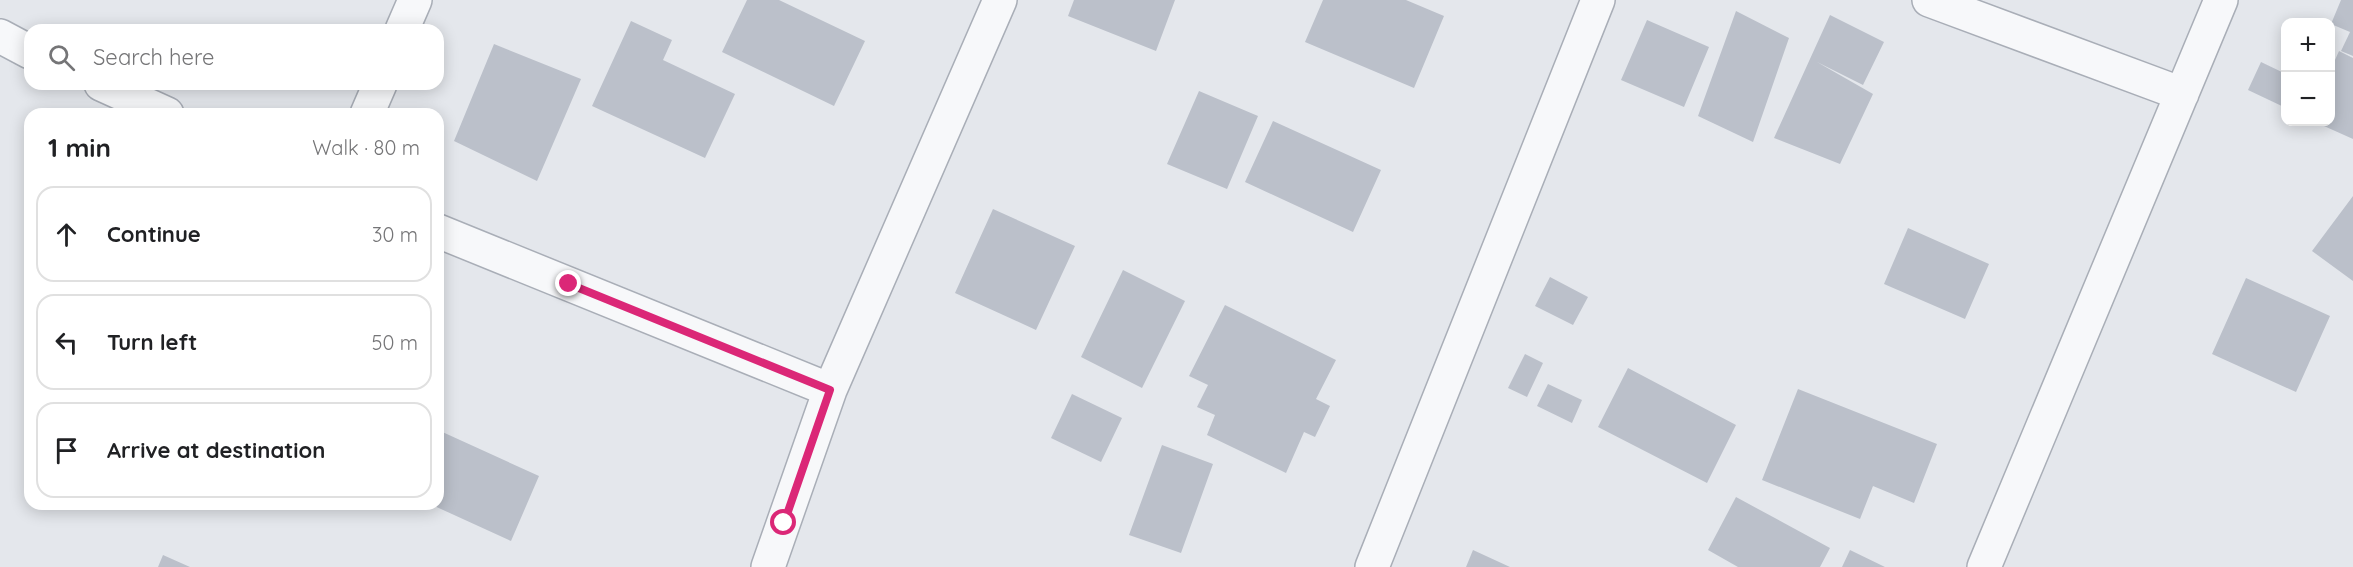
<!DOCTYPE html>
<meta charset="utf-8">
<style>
:root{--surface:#fff;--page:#f6f6f6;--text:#202124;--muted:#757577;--line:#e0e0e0}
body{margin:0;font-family:Quicksand,sans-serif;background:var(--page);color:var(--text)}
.controls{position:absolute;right:18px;top:18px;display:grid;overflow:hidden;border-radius:12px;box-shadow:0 3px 15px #0003}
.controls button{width:54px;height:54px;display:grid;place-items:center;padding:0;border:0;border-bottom:2px solid var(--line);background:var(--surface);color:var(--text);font:30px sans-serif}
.stop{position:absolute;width:18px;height:18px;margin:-14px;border:4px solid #db2777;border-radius:50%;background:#fff}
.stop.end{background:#db2777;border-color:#fff;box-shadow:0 2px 6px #0008}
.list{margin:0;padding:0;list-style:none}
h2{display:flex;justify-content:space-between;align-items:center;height:78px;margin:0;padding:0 24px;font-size:26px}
h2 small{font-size:20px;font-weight:400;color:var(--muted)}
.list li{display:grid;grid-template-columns:39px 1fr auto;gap:18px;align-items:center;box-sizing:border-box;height:96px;margin:0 12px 12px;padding:0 12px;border:2px solid var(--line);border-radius:18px}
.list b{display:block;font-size:22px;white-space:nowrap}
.list em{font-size:20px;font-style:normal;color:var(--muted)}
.icon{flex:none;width:33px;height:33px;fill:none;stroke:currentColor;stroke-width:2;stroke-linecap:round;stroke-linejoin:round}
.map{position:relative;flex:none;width:2353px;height:567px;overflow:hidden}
.search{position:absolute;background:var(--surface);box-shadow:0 3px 15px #0003;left:24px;top:24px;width:420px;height:66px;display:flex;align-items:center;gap:15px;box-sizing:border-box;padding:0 21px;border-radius:18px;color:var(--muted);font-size:22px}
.panel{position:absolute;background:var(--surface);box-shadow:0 3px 15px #0003;left:24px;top:108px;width:420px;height:402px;border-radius:18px}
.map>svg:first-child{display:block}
</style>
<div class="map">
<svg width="2353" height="567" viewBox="0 0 2353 567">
<rect width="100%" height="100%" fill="#e4e7ec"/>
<!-- building -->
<path fill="#bbc0ca" d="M747 0H779L865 41 834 106 722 52Z
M1074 0H1175L1156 51 1068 16Z
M1323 0H1406L1444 16 1414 88 1305 42Z
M2341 0H2353V56L2341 51 2350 32 2331 24Z
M1736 11 1789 38 1753 142 1698 116Z
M1830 15 1884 42 1863 85 1817 62 1873 94 1840 164 1774 138Z
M1647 20 1709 47 1684 107 1621 80Z
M631 21 672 40 663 60 735 94 705 158 592 106Z
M494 44 581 79 537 181 454 141Z
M2339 51 2353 58V139L2315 122H2331V69Z
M2261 62 2286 74V108L2248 90Z
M1199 91 1258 116 1227 189 1167 164Z
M1273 121 1381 170 1353 232 1245 182Z
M2353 196V281L2312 251Z
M993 209 1075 246 1036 330 955 293Z
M1908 228 1989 264 1965 319 1884 284Z
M1123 270 1185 301 1142 388 1081 357Z
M1550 277 1588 297 1573 325 1535 306Z
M2246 278 2330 316 2296 392 2212 354Z
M1225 305 1336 360 1316 399 1330 406 1315 437 1304 432 1286 473 1207 435 1215 415 1197 407 1208 385 1189 376Z
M1525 354 1543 363 1527 397 1508 388Z
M1628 368 1736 425 1707 483 1598 427Z
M1548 384 1582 400 1572 423 1537 406Z
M1798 389 1937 444 1914 503 1873 486 1860 519 1762 480Z
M1072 394 1122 418 1101 462 1051 438Z
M438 430 539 476 511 541 430 504H438Z
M1162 445 1213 464 1181 553 1129 535Z
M1736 497 1830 548 1820 567H1738L1708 550Z
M1473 550 1510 567H1466Z
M1850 550 1885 567H1842Z
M163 555 190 567H158Z"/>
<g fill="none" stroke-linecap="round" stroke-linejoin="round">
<defs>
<path id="minor" d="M1929 0 2182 94
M402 30 415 0
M0 36 30 52
M101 84 167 114
M367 114 380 84
M438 231 830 390 1000 0
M768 567 830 390
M1372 567 1598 0
M1984 567 2221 0"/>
</defs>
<!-- minor casing -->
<use href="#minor" stroke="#a9aeb7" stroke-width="36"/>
<!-- minor -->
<use href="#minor" stroke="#f7f8fa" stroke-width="33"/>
</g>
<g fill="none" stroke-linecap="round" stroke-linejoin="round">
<!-- route -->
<path stroke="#db2777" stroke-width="8" d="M569 284 830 390 784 523"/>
</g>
</svg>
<div class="controls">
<button>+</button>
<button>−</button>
</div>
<div class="stop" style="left:784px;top:523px"></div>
<div class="stop end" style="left:569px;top:284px"></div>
<div class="search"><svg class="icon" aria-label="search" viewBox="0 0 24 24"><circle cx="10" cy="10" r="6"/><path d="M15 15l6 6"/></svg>Search here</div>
<section class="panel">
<h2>1 min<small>Walk · 80 m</small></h2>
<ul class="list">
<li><svg class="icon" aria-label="ahead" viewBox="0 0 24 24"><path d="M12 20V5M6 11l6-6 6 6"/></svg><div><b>Continue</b></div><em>30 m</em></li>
<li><svg class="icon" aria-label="left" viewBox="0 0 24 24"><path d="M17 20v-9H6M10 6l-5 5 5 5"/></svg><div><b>Turn left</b></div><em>50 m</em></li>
<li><svg class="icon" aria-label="arrive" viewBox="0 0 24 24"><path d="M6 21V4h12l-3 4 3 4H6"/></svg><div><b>Arrive at destination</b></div></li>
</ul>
</section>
</div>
